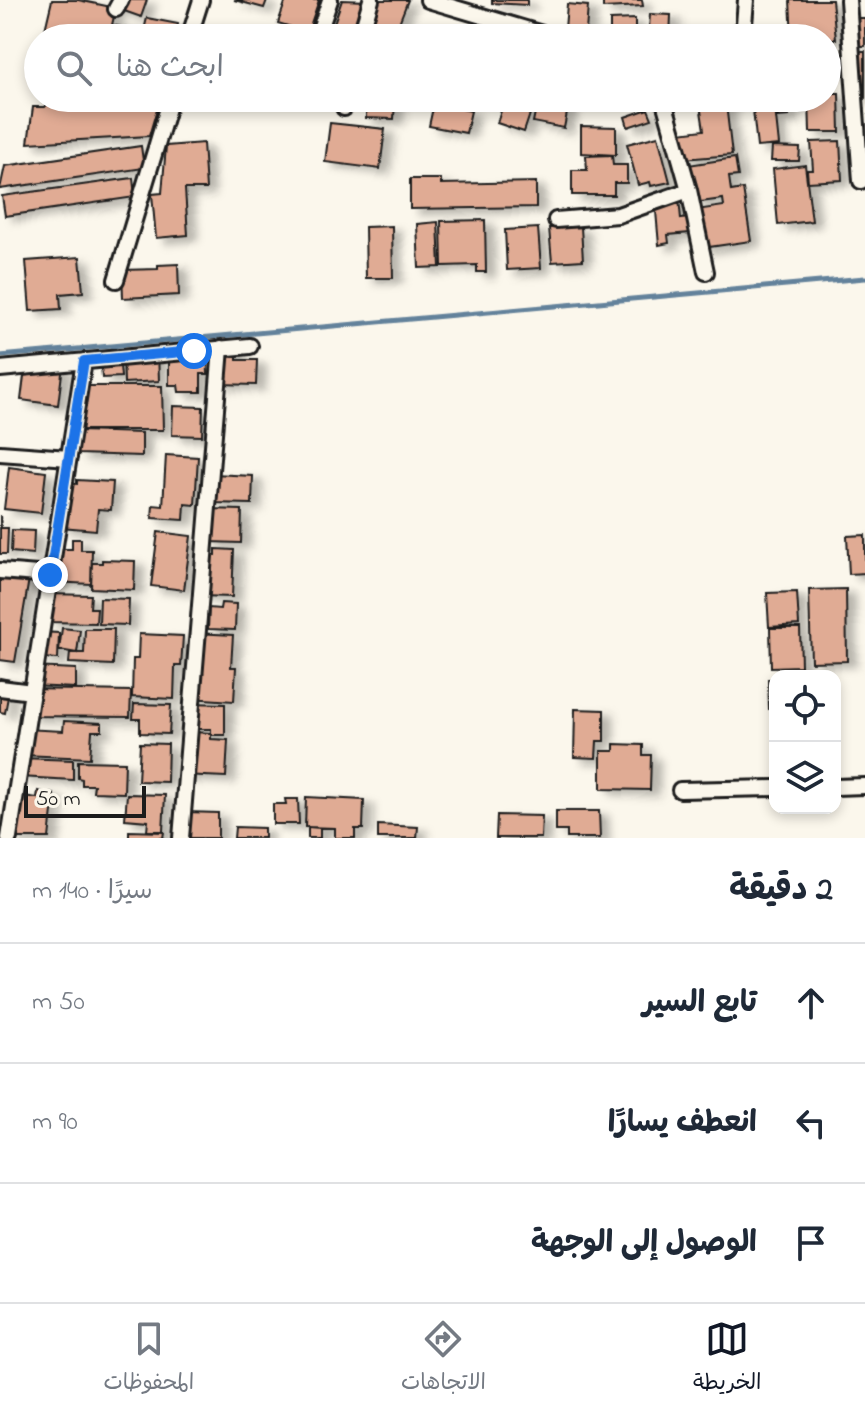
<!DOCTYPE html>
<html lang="ar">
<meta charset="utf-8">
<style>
:root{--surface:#fff;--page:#f2f2f3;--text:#1f2937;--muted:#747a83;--line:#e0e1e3;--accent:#111827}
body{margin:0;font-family:"Indie Flower","Playpen Sans Arabic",sans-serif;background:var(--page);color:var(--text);direction:rtl}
.controls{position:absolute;right:24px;bottom:24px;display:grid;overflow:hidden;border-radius:16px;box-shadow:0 4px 12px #0003}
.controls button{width:72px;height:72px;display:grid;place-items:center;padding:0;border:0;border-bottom:2px solid var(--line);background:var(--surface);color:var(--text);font:40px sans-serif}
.scale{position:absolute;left:24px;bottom:20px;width:122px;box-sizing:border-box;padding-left:8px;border:4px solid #1c1c1c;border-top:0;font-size:22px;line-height:28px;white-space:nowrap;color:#1c1c1c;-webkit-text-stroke:6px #fbf7ec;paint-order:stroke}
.stop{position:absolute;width:24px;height:24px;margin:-18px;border:6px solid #1a73e8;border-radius:50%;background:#fff}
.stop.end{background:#1a73e8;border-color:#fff;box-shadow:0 2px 8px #0008}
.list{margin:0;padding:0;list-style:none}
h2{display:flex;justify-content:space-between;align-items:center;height:104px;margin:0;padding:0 32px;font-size:34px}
h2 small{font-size:26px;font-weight:400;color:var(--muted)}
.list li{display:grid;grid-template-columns:52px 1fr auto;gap:24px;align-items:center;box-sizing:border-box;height:120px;padding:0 32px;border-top:2px solid var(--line)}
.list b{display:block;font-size:30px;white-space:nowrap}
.list em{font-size:26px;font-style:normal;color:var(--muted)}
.icon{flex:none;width:44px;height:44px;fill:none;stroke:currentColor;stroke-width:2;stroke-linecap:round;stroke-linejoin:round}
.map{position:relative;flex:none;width:865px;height:838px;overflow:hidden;direction:ltr}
.search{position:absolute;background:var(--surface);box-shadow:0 4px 12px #0003;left:24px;right:24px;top:24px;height:88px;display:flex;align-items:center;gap:20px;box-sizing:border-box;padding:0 28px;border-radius:44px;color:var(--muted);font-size:30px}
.sheet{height:464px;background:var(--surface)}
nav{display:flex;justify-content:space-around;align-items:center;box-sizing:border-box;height:112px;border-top:2px solid var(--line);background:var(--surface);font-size:22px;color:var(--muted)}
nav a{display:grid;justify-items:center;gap:4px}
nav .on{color:var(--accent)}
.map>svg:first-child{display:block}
</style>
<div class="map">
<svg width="865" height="838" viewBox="0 0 865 838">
<defs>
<filter id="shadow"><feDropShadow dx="9" dy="5" stdDeviation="4" flood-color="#0004"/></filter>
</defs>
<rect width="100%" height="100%" fill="#fbf7ec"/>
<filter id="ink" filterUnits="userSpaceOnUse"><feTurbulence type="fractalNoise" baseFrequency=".0125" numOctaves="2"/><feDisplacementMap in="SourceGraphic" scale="16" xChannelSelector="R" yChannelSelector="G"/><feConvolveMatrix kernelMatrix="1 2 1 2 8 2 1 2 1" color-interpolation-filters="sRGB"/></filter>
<g filter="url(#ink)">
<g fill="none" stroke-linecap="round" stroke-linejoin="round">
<!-- stream -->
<path stroke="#63829b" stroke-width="5" d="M0 356 865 278"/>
</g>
<!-- building -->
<path fill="#e0ab94" stroke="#1c1c1c" stroke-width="2" filter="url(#shadow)" d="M52 0H78L116 8 112 25 141 31 140 38H64L44 34Z
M115 0H147L141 17 113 7Z
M234 0H267L264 8Z
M286 0H319L308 32 278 23Z
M342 0 366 1 353 38H329Z
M368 0H408L395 33 361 20Z
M492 0H527V5L492 3Z
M603 0H642L643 6 603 8Z
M790 0H832L836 39 792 38Z
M567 4 588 6 586 31 565 29Z
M650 14 671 15 670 38 641 37 642 29H649Z
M147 18 178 24 175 38H142Z
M855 18H865V46H856Z
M635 19V37L610 38V20Z
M856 51H865V98L858 99Z
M827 93H839L840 132H810L809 98H827Z
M52 98H163L159 102 149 136 28 143 33 107H45Z
M538 98H570L564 128 533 122Z
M699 98H731L732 104H726L732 155 683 159 679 133 704 130Z
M798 98V104L788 105 789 116 778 117 777 100Z
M366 99H395L394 119 366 118Z
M505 99 532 108 524 132 497 123Z
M434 103 471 111 466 133 429 126Z
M775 108 779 145 757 147 753 110Z
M648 109 652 119 628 127 625 117Z
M330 123 385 129 380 169 325 162Z
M581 126 616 127V155L581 153Z
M658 136 670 182 651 186 650 182 638 185 627 144Z
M840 141 842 180 808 182 807 170H813L811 142Z
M203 143 206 189H185L188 235 156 238 152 194 162 193 166 146Z
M141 146 144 168 0 189 5 166Z
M772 147 800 148 799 161H771Z
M612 155 613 165H627V183H614V195H572V170H587L586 156Z
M735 158 738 176 729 177 731 191 743 189 751 241 702 248 696 210 724 206 723 199 694 203 688 165Z
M805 165 812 221 778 225 773 169Z
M133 178 135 197 5 216 2 196Z
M410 179H441V184L536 182V207L410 209Z
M679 198 681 219 688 218 690 233 668 235 669 243 659 245 655 200Z
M485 220 486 272H477V265L442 266 441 221Z
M438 222 440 267 419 268 417 224Z
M392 226 393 278H366L365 227Z
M581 227 583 260 552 262 549 228Z
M538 228 541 268 507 270 505 230Z
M80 257 83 292 60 294 61 309 30 311 26 261Z
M178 264 179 295 123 298 122 270 158 269V265Z
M220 345 237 346V360H257L256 385 219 384Z
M207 349 208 374H201V392H179L178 385H169V350Z
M158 351 159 381 124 383 123 352Z
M119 354 121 377 102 378 101 365Z
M26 360 63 365 58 405 21 400Z
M82 386H162L163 430H82Z
M173 406 203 407 202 436 172 435Z
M79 431 142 433V456L78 454Z
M166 455 198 457 195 505 185 504 184 520 152 518 153 505 163 506Z
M9 467 46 472 41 513 4 509Z
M213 474 253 476 252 504 212 503Z
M77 480 113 482 111 510 98 509 96 530 61 527 64 483 77 484Z
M209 509 242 510 241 543 209 542Z
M0 515 1 528H8L7 554H0Z
M12 530 34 531 33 554 11 552Z
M158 532 191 536 184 590 151 586Z
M865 535V573L849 574 847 536Z
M72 539H81V550H92L91 584 53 582 55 549H72Z
M216 549 234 550 232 597 200 596 202 554 216 555Z
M102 560 135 561 134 590 91 588 92 563H102Z
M0 569 30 573 15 662 0 660Z
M846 589 847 661 811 662 809 590Z
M797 592 799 625 769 627 767 593Z
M49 594 91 595 90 608H97L96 623 48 622Z
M100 598 129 599 128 625 99 624Z
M221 603 236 604 235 630 208 629 209 608 220 609Z
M62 628 80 630 77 653 59 650Z
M770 628H800L801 666 771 667Z
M85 629H114L113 665 69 663 70 653H84Z
M40 632 59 633 58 659 40 658Z
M196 633 233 635 231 667H236L234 701 189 698V695L201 696V690L189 689Z
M139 634 183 636 181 666H175L174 699 132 697 133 659H138Z
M32 667 76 669V688L31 686Z
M0 678 11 680 5 713 0 712Z
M768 679H775V709H769Z
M28 689 131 691 130 717 28 716Z
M190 703 225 704V735H211V729H189Z
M134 704 171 705 169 734 140 733V719H133Z
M575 709 604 710V741H597L596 758 574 757Z
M64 721 102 723V731H92L90 758 23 755 24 729 63 731Z
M193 732 211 733V739L228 740 226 777 182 775Z
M140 743 168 744 167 782 138 781Z
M614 744 643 745V755H651L650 790 601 789V751H614Z
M20 758 73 760V780L20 777Z
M78 761 125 762 124 793 93 792 94 785H82V779L78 778Z
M38 791 54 794 49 838H12L17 795 37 798Z
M127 794 165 795 163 831H147L148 821 125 819Z
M306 797 364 800 363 829H355V838H335V828L305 827Z
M285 799H298L299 824H273V804H286Z
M556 811H599L600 838H567V831H556Z
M187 812 218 813V838H186Z
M497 815 542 816 541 838H496Z
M378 825 418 827 417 838H378Z
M235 827 264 828V838H234Z
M308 827 320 828V838H308Z
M129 831 164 832 163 838H129Z"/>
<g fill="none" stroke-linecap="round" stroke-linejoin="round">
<defs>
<path id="street" d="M428 0 556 38
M848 0 861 181
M116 9 121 0
M189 38 201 0
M317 38 330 0
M360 38 371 0
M738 38 744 25 746 0
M344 108 345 98
M689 190 706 272
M556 220 618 215 689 190 663 98
M116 280 171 98
M0 369 250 346
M0 453 69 458
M0 571 50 575
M0 688 32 692
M835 787 865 786
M680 790 775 788
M9 838 84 361
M181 838 221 348"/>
</defs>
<!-- street casing -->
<use href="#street" stroke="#1c1c1c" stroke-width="20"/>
<!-- street -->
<use href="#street" stroke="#fbf7ec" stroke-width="14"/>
</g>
</g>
<g fill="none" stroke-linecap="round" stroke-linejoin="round" filter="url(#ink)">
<!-- route -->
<path stroke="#1a73e8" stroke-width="10" d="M50 575 84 361 194 351"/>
</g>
</svg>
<div class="controls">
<button><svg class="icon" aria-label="locate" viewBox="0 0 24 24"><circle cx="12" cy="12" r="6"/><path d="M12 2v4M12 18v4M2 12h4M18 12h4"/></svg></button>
<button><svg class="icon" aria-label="layers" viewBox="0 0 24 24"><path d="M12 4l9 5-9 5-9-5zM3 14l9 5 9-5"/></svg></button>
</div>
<div class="scale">50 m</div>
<div class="stop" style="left:194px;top:351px"></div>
<div class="stop end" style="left:50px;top:575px"></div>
<div class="search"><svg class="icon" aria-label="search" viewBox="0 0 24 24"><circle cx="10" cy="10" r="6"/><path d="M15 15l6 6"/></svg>ابحث هنا</div>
</div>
<section class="sheet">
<h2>2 دقيقة<small>سيرًا · 140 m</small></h2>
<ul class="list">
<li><svg class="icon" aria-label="ahead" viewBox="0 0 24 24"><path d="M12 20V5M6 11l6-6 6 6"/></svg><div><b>تابع السير</b></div><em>50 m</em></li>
<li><svg class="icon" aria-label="left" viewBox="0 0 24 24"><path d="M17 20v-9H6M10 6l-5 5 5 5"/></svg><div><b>انعطف يسارًا</b></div><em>90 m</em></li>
<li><svg class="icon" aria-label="arrive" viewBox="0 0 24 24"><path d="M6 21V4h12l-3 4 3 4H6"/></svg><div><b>الوصول إلى الوجهة</b></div></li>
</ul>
</section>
<nav>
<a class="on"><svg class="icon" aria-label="map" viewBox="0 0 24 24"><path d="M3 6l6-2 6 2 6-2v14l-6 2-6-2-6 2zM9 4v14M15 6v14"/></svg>الخريطة</a>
<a><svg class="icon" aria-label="directions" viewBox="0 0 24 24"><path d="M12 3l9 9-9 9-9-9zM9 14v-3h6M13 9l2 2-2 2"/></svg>الاتجاهات</a>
<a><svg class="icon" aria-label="saved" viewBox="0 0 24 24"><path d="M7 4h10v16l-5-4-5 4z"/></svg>المحفوظات</a>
</nav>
